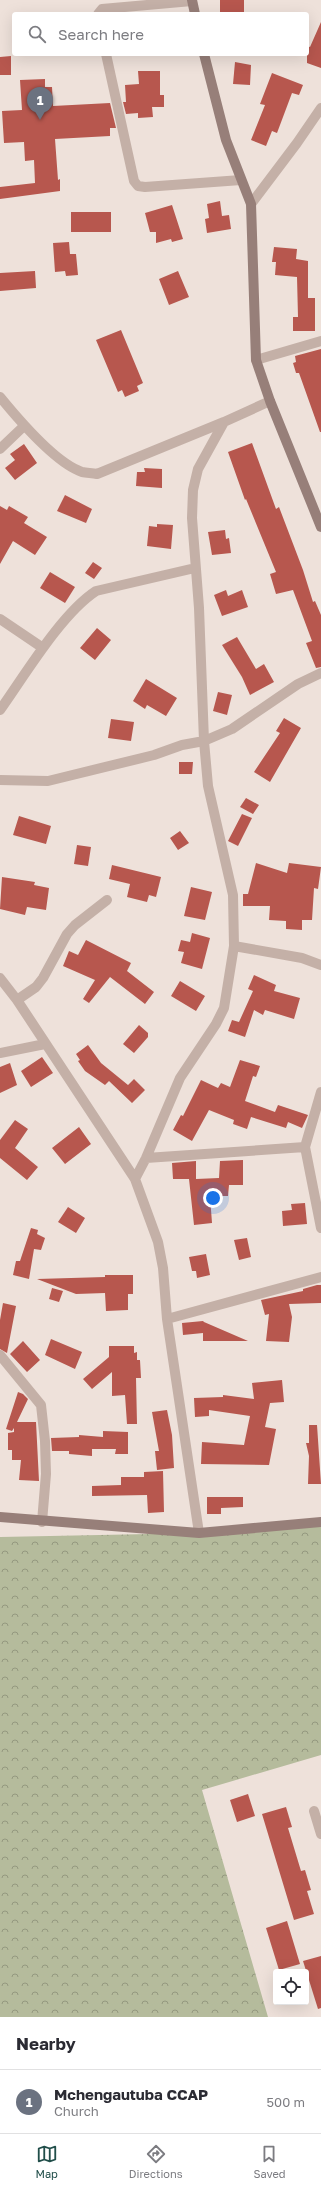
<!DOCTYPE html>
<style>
:root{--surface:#fff;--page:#f2f2f3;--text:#2b2b33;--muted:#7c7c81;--line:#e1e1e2;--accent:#214e4a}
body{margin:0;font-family:"Golos Text",sans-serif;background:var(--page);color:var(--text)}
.controls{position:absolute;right:12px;bottom:12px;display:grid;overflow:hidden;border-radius:4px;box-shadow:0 4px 16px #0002}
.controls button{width:36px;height:36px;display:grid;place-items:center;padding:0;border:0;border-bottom:1px solid var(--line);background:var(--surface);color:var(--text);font:20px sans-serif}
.you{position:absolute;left:213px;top:1198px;width:14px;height:14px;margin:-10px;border:3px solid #fff;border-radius:50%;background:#1a73e8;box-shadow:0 0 0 6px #1a73e833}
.badge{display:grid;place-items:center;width:26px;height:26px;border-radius:50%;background:var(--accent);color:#fff;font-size:13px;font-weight:700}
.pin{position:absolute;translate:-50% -33px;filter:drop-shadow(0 1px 2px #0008)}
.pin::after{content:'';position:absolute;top:21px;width:14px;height:12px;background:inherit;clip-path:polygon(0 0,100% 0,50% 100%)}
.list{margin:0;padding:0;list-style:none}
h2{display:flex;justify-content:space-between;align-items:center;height:52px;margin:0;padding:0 16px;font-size:17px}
h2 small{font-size:13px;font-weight:400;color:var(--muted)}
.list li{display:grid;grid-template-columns:26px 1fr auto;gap:12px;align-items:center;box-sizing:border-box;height:64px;padding:0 16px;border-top:1px solid var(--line)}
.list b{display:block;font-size:15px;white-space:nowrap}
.list p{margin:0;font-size:13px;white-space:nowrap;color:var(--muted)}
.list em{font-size:13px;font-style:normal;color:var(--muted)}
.icon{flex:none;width:22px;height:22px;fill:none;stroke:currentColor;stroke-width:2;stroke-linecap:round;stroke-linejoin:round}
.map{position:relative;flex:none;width:321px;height:2017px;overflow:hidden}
.search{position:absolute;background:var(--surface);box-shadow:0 4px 16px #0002;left:12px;right:12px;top:12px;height:44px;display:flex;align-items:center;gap:10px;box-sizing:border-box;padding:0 14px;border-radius:4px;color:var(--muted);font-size:15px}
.sheet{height:116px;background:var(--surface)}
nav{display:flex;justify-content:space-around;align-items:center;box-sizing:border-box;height:56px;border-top:1px solid var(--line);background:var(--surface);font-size:11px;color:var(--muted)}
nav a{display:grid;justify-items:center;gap:2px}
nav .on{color:var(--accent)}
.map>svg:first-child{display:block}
</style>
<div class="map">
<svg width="321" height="2017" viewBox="0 0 321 2017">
<defs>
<pattern id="forest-crowns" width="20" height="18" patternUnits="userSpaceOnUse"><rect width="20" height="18" fill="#b5bb9c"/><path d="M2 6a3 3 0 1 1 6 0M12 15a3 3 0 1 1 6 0" fill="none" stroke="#94987f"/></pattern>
</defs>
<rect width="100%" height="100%" fill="#eee1da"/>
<!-- forest -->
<path fill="url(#forest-crowns)" d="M321 1518V1755L202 1790 268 2017H0V1537L199 1533Z"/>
<!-- building -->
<path fill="#b7574e" d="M220 0H244V13H220Z
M321 22V68L307 63V46L310 47Z
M11 56V75H0V57Z
M235 62 251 65 250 85 233 84Z
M138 71H160V95H164V107H152L153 117 138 118V113L126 114 123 102H126L125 85 139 84Z
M272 73 303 85 299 95 292 93 277 133 272 131 266 146 251 140 265 105 260 104Z
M45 79V87H52L53 106 110 103 116 128H110V136L55 139 58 180 60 179V191L0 199V187L35 183 34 160 25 161 24 142 4 143 2 111 22 110 20 80Z
M220 201 222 216 229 215 231 229 207 233 205 219 209 218 207 204Z
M172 205 183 239 172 242 171 239 156 243V232H150L145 213Z
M71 212H111V232H71Z
M69 242 70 254H76L78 275 66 276 65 271 55 272 53 243Z
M274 247 297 249 296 259 308 261V298H315V331H293V317H298L297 277 275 275 276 262H272Z
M35 271 36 288 0 291V273Z
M178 271 189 297 169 305 159 279Z
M121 330 143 383 137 386 139 391 125 397 122 390 118 392 96 340Z
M321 349V432H320L299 373H296L293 363 296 362 295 356Z
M252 443 276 509 279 507 303 570 313 602 315 601 321 615V667L316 668 306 643 312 641 293 590 276 594 270 574 276 572 246 499 245 500 228 452Z
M24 444 37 463 15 480 5 468 15 460 10 454Z
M144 468 162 469V488L136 486 137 472H145Z
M65 495 92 509 86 523 57 511Z
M0 506 7 510 9 506 28 517 24 523 47 537 35 555 13 541 0 564Z
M157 524 173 525 171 549 147 546 149 526 157 527Z
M225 530 226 539 229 538 231 553 212 555 208 532Z
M93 562 102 568 94 579 85 573Z
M50 572 75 587 65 603 40 588Z
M226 590 228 596 242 590 248 607 222 616 214 595Z
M97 628 111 640 95 660 80 648Z
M237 637 256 669 264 664 274 682 250 695 242 677 222 645Z
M146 679 177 698 166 716 147 705 145 709 133 701Z
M218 692 232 695 227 715 213 711Z
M284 718 301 728 270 782 254 772 280 733 276 731Z
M111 719 134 722 131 741 108 738Z
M179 762H193L192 774H179Z
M246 798 259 805 253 814 240 807Z
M242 814 252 818 238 846 228 841Z
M19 816 51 826 46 844 13 835Z
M180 831 189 843 178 850 170 838Z
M77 845 91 847 88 866 74 864Z
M256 863 287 873 289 863 321 867 318 889 314 888 312 920H302V930L286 929V921L269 920 270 906H243V894H248Z
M112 865 161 877 156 897 149 895 147 902 127 897 130 884 109 879Z
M2 877 35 882 34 885 49 888 46 910 27 907 25 915 0 909Z
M191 887 212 892 205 920 184 916Z
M192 933 210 938 202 969 181 963 184 952 178 951 181 940 190 942Z
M86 940 131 963 127 971 154 992 145 1004 110 977 89 1003 83 999 95 980 63 966 69 951 78 955Z
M254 975 276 985 274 991 300 998 294 1019 265 1010 263 1015 254 1010 245 1037 228 1031 232 1020 239 1022 253 991 248 989Z
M180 981 205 996 196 1011 171 996Z
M139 1025 148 1033V1037L134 1053 123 1044Z
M88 1045 101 1063 128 1085 134 1079 145 1090 132 1103 109 1081 105 1085 85 1071 78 1061 80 1060 76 1054Z
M42 1057 53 1073 31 1087 21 1071Z
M240 1060 260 1066 256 1077 253 1076 245 1101 275 1112 278 1105 308 1115 302 1128 288 1122 286 1128 251 1117 247 1129 233 1124 234 1120 209 1110 192 1141 173 1130 181 1115 183 1116 201 1080 218 1088 221 1083 230 1087Z
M10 1063 17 1085 0 1093V1067Z
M15 1120 28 1129 15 1148 38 1167 27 1180 0 1158V1140Z
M79 1127 91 1144 65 1164 52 1148Z
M243 1160V1185H229L228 1196H210L212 1223 194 1225 189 1179H173L172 1163 196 1161V1179L219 1178 220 1161Z
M305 1203 307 1224 283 1226 282 1211 292 1210 291 1204Z
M68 1207 85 1218 76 1233 58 1222Z
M31 1228 38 1230 37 1234 45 1238 41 1250 34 1249 29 1279 13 1275 16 1261H20Z
M247 1238 251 1257 239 1260 234 1240Z
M206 1254 210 1275 197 1278 196 1271H192L189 1257Z
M105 1275H133V1294H128V1310L106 1311 105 1293 76 1294 37 1279 105 1277Z
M317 1285H321V1303L289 1304 292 1317 289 1342 266 1341 269 1314 265 1315 261 1300 303 1291V1289Z
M52 1288 63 1291 59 1302 49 1299Z
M3 1303 16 1306 7 1353 0 1349V1320Z
M203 1321 204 1322 248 1341H203V1333L183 1335 182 1323Z
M51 1339 82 1352 75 1369 45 1355Z
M23 1341 40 1360 27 1372 10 1354Z
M109 1346H134V1353L137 1352V1360H140L141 1378H136L137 1424H127L125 1395 112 1396V1372L92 1389 83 1379 109 1357Z
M282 1380 284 1402 270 1403 265 1427 276 1429 269 1465 201 1464 202 1442 244 1445 250 1416 209 1410V1416L195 1417 194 1398 223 1397V1395L254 1399 252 1383Z
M18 1392 23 1394 28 1399 17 1422H36L39 1481 19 1480 21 1460H12V1450H8V1433L14 1432V1428L12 1431 6 1429Z
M167 1410 172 1435 174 1468 157 1470 155 1451H159L152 1412Z
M309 1425H317L321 1484H308L309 1456 306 1443H309Z
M103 1431 128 1432V1454H115L116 1449H92V1456L69 1454V1451H52L51 1438 79 1437V1435L103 1437Z
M163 1471 164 1512 148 1513 147 1495 92 1496V1486L121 1485V1477H144V1472Z
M207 1497H243V1507L221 1508V1514H207Z
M248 1794 255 1816 237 1822 230 1800Z
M286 1807 292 1827 288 1828 301 1871 305 1870 311 1890 307 1891 314 1914 294 1920 262 1814Z
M287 1921 300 1964 279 1970 266 1928Z
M321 1956V2008L318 2009 303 1961Z"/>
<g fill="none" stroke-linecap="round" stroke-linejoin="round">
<!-- street -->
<path stroke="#c4b0a7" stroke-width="10" d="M98 14 102 9 192 1
M106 54 134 181 138 186 145 187 241 180
M251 204 297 143 321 108
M256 360 321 341
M0 397C18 419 55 463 82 472 87 473 92 473 97 474L224 422
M0 449 24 426
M0 619 43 648
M0 710C25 675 61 614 96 591L195 568
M0 780 48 781 154 755 182 745 204 741 232 729 298 684 321 673
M234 946 302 958 321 965
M0 978 17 1000 135 1179 158 1242 163 1268 167 1319 199 1533
M17 1000 36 987 43 978 67 934 75 925 107 900
M0 1053 45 1044
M321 1092 305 1147 321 1228
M146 1158 305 1147
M135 1179 146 1158 180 1078 216 1024 224 1008 234 946 233 895 208 786 204 741 199 608 192 518 193 490 198 469 224 422 270 401
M167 1319 321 1277
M0 1355 41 1405 45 1441 46 1474 42 1522
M314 1811 321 1834"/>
<!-- secondary -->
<path stroke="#977f79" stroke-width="10" d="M192 0 195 14
M204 54 226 140 251 204 256 360 270 401 321 527
M0 1517 199 1533 321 1522"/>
</g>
</svg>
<div class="controls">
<button><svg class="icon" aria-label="locate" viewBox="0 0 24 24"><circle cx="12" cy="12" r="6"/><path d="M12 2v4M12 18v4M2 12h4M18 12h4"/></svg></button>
</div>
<div class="you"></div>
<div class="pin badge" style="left:40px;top:120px;background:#6b7280">1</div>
<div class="search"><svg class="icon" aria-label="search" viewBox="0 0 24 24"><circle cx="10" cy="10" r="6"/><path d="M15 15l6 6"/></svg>Search here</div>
</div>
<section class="sheet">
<h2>Nearby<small></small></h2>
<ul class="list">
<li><span class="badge" style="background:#6b7280">1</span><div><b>Mchengautuba CCAP</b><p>Church</p></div><em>500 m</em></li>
</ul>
</section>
<nav>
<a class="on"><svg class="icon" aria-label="map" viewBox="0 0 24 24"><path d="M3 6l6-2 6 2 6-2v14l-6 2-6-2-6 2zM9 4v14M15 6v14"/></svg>Map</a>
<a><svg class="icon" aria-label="directions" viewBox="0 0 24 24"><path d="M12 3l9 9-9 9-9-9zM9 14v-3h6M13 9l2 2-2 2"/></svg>Directions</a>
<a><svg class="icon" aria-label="saved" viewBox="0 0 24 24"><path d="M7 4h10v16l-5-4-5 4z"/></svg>Saved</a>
</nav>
